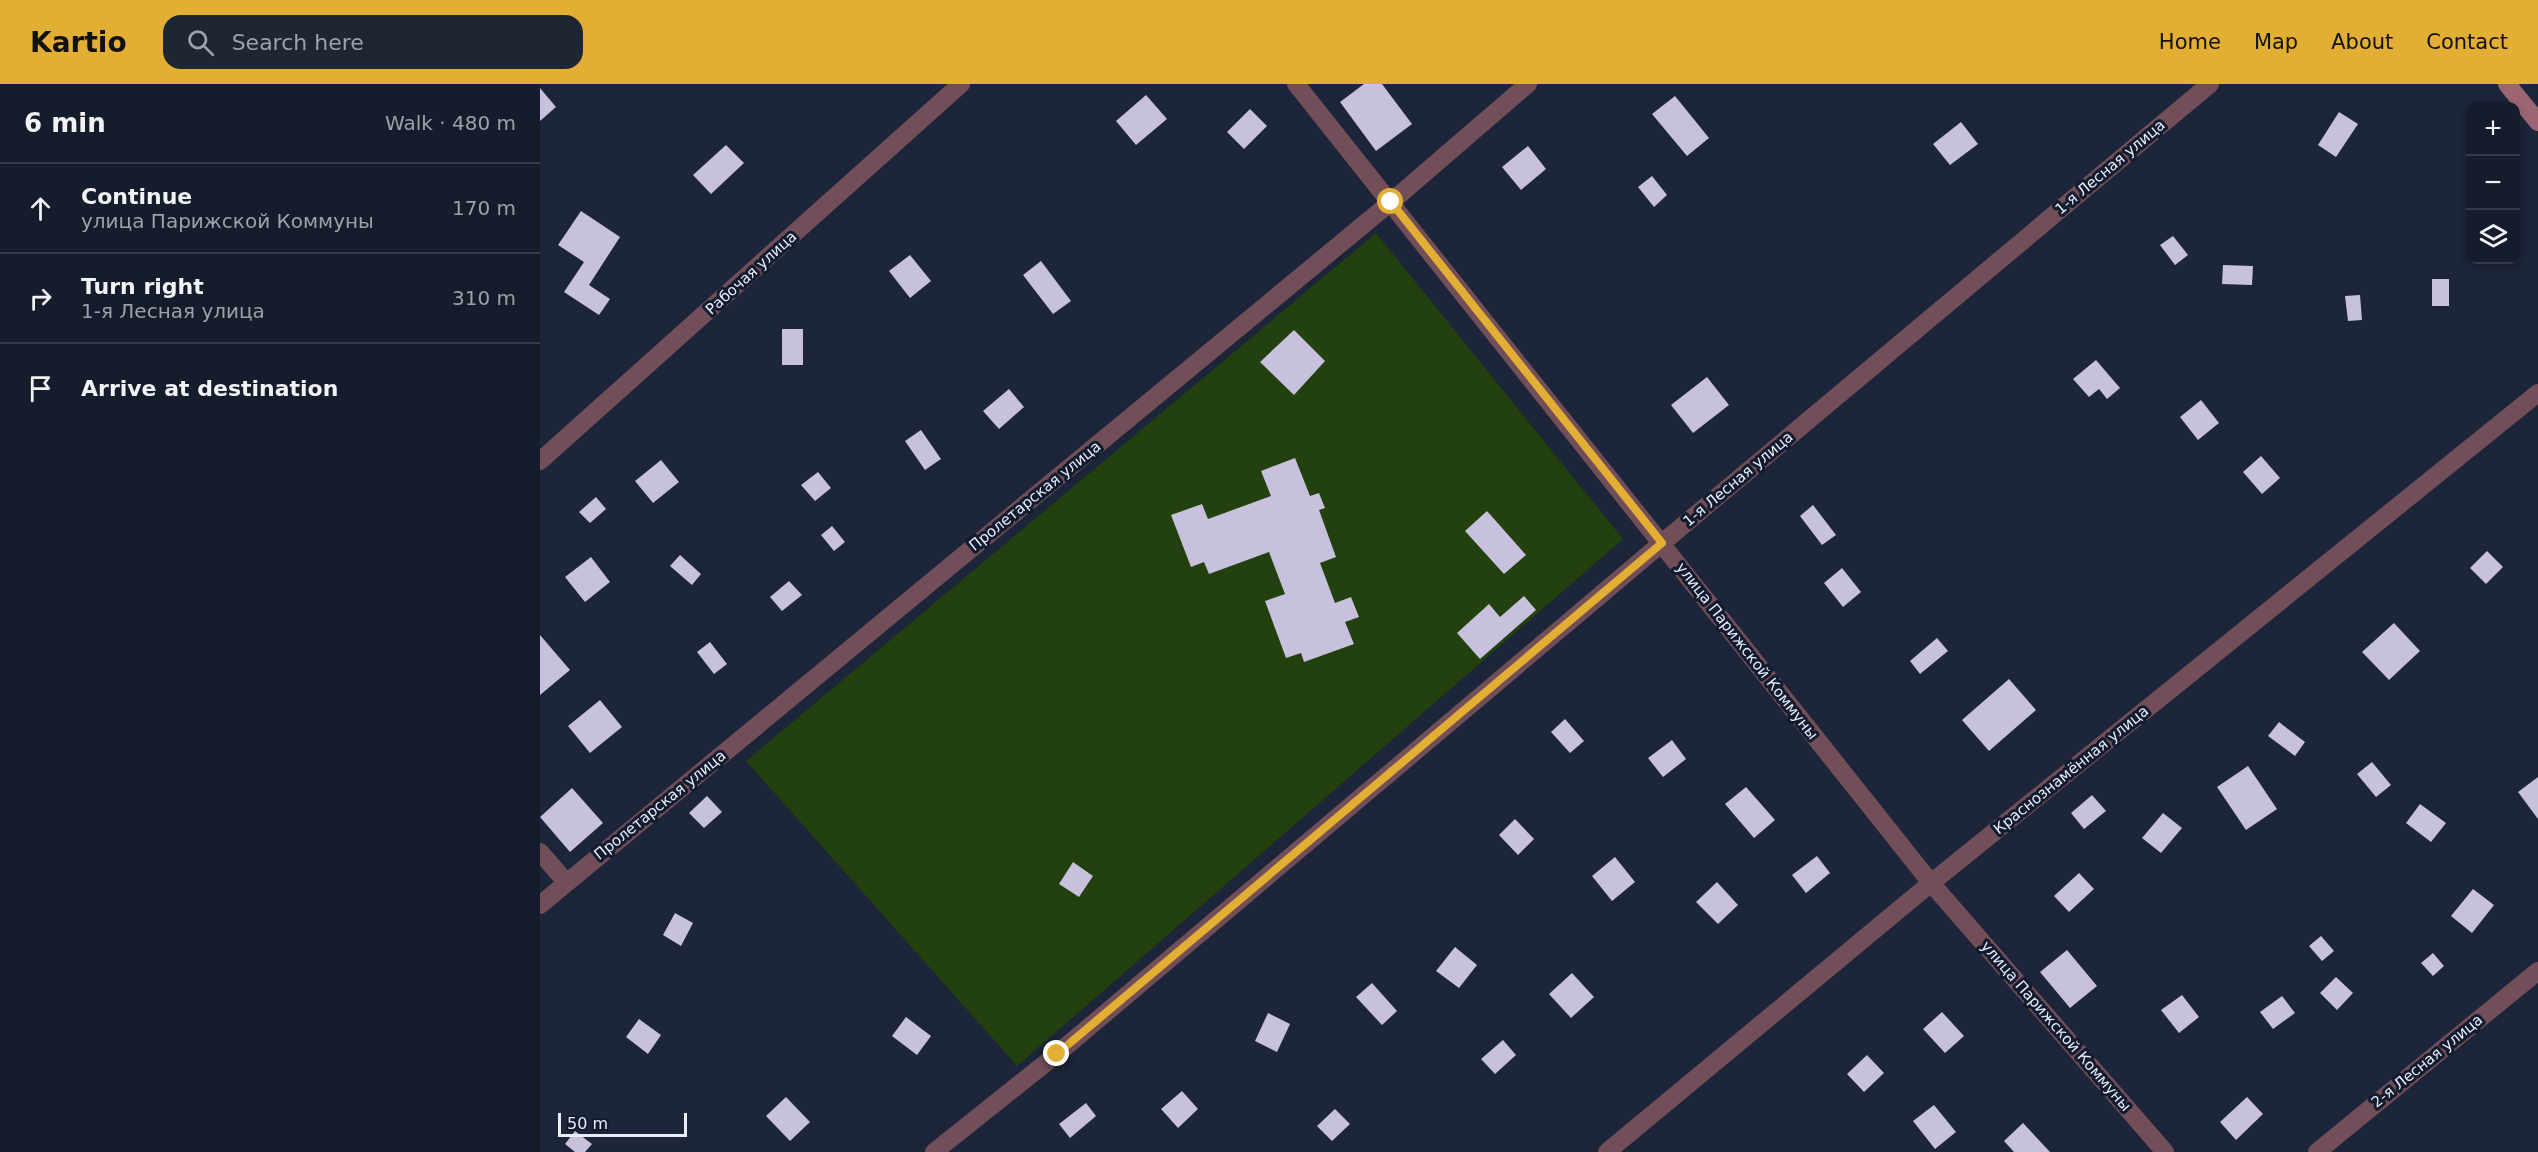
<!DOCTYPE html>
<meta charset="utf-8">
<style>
:root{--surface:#151c2b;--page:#1e2533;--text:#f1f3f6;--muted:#9da1a9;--line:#343a47;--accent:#e2af34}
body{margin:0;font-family:"DejaVu Sans",sans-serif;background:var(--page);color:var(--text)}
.controls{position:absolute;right:18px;top:18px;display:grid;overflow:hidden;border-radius:12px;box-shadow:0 3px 9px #0003}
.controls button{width:54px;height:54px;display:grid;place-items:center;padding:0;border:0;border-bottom:2px solid var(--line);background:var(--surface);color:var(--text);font:30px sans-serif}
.scale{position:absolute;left:18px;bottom:15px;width:129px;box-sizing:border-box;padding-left:6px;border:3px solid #e8eefc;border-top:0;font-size:16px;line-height:21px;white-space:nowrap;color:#e8eefc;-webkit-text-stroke:4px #131b2e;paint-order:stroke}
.stop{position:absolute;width:18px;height:18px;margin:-14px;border:4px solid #e2af34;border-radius:50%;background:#fff}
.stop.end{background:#e2af34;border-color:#fff;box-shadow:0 2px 6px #0008}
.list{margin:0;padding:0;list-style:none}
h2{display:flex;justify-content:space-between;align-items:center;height:78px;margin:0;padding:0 24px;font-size:26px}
h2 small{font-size:20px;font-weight:400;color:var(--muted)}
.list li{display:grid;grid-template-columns:39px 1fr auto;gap:18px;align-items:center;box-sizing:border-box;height:90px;padding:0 24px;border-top:2px solid var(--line)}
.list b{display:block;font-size:22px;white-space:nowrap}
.list p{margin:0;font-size:20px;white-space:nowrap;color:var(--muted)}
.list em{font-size:20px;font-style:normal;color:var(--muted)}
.icon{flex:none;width:33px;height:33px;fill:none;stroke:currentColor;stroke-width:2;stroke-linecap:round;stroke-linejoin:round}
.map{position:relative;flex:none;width:1998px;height:1068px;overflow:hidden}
header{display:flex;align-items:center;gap:36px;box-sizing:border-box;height:84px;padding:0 30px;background:var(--accent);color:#111}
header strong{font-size:28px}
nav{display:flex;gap:33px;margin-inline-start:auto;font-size:21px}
.search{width:420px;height:54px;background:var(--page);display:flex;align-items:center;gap:15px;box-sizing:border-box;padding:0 21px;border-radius:18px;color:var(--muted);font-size:22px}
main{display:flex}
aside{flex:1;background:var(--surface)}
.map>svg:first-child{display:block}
</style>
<header>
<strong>Kartio</strong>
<div class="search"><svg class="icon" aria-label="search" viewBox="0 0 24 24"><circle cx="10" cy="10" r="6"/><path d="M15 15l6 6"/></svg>Search here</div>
<nav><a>Home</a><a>Map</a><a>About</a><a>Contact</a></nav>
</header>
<main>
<aside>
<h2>6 min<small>Walk · 480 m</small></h2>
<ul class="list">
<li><svg class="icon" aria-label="ahead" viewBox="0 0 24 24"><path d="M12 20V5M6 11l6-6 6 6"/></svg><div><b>Continue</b><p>улица Парижской Коммуны</p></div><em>170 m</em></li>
<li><svg class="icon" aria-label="right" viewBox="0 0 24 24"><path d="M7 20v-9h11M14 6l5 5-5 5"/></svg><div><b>Turn right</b><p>1-я Лесная улица</p></div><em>310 m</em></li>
<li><svg class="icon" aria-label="arrive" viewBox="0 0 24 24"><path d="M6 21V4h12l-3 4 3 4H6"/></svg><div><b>Arrive at destination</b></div></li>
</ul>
</aside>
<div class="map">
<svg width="1998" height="1068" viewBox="0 0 1998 1068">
<rect width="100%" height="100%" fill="#1c2539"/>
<!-- green -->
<path fill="#23400f" d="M836 149 1083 455 477 982 206 677Z"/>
<!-- building -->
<path fill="#c7c1dd" d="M824 0H842L872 40 836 67 800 18Z
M0 4 16 23 0 37Z
M606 11 627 35 596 61 576 37Z
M1135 12 1169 54 1147 72 1112 30Z
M710 25 727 42 704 65 687 48Z
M1799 28 1818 40 1796 73 1778 61Z
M1421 38 1438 60 1410 81 1393 60Z
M186 61 204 79 171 110 153 91Z
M988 62 1006 85 981 106 962 83Z
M1112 92 1127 111 1114 123 1098 103Z
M41 127 80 153 49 201 70 215 59 231 24 208 44 178 18 161Z
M1633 152 1648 171 1635 181 1620 161Z
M370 171 391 197 370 214 349 187Z
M501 177 531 217 513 230 483 191Z
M1683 181 1713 182 1712 201 1682 200Z
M1892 195H1909V222H1892Z
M1820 211 1822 236 1808 237 1805 212Z
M242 245H263V281H242Z
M754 246 785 277 754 311 720 278Z
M1556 276 1580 304 1567 315 1559 305 1549 313 1533 295Z
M1167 293 1189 321 1153 349 1131 321Z
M469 305 484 323 459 345 443 327Z
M1661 316 1679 339 1658 356 1640 333Z
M381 346 401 375 385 386 365 357Z
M1721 372 1740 394 1722 410 1703 388Z
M755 374 770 412 779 409 785 424 779 426 796 473 780 479 795 519 811 513 819 533 805 538 814 560 764 578 761 569 746 574 725 517 745 510 729 468 669 490 664 478 651 483 631 431 662 420 668 435 731 412 721 387Z
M121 376 139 398 113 419 95 397Z
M278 388 291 404 275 417 261 401Z
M56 413 66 425 50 439 39 428Z
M1273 421 1296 451 1282 461 1260 432Z
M947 427 986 471 964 490 925 447Z
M292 442 305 458 294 467 281 451Z
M1947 467 1963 483 1946 500 1930 484Z
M140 471 161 490 152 501 130 482Z
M51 473 70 498 45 518 25 493Z
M1302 484 1321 508 1303 523 1284 499Z
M249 497 262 511 242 527 230 513Z
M984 512 996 526 940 575 917 549 949 520 960 533Z
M1854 539 1880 567 1849 596 1822 568Z
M0 551 30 586 0 611Z
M1397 554 1408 567 1380 590 1370 577Z
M170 558 187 580 174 590 157 568Z
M1469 595 1496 626 1449 667 1422 636Z
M60 616 82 643 50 669 28 642Z
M1025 635 1044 657 1030 669 1011 648Z
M1739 638 1765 658 1755 672 1728 652Z
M1132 656 1146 675 1123 693 1108 674Z
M1832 678 1851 701 1836 713 1817 690Z
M1708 682 1737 725 1706 746 1677 703Z
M1998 693V735L1978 708Z
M1206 703 1235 736 1214 754 1185 720Z
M32 704 63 739 30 768 0 733Z
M1552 711 1566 727 1544 745 1531 729Z
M167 712 182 728 164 744 149 729Z
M1880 720 1906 739 1891 758 1866 739Z
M1623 729 1642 744 1621 769 1602 754Z
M975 735 994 755 978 771 959 751Z
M1277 772 1290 789 1266 809 1252 791Z
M1075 773 1095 798 1072 817 1052 792Z
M533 778 553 792 539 813 519 800Z
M1539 789 1554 805 1529 828 1514 812Z
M1177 798 1198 821 1178 840 1156 818Z
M1933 805 1954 821 1932 849 1911 832Z
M135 829 153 839 141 862 123 851Z
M1781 852 1794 867 1782 877 1769 862Z
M915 863 937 881 919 904 896 887Z
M1527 866 1557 902 1530 924 1500 888Z
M1893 869 1904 882 1893 892 1881 879Z
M1032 889 1054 913 1031 934 1009 910Z
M1796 893 1813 909 1797 926 1780 909Z
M832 899 857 927 842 941 816 913Z
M1642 911 1659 933 1639 949 1621 926Z
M1742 912 1755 929 1733 945 1720 928Z
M1402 928 1424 952 1405 969 1383 945Z
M728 929 750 940 737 968 715 957Z
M366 933 391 952 377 971 352 952Z
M99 935 121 951 108 970 86 953Z
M963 956 976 971 955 990 941 975Z
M1327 971 1344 989 1324 1008 1307 990Z
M642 1007 658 1025 638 1044 621 1025Z
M246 1013 270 1038 250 1057 226 1032Z
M1707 1013 1723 1030 1696 1056 1680 1038Z
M546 1019 556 1032 530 1054 519 1040Z
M1394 1021 1416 1048 1395 1065 1373 1037Z
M795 1025 810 1040 792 1057 777 1042Z
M1483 1039 1510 1068H1474L1464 1057Z
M35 1047 52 1060 45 1068H35L25 1060Z"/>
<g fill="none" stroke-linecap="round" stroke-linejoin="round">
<!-- minor -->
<path stroke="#724e58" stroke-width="18" d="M756 0 1391 799 1625 1068
M0 377 421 0
M0 768 26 798
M0 821 851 118 988 0
M394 1068 517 970 1122 459 1670 0
M1067 1068 1391 799 1998 309
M1777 1068 1998 887"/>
<!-- secondary -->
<path stroke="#9d6474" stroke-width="18" d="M1967 0 1998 38"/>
</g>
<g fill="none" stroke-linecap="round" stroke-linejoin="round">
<!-- route -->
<path stroke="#e2af34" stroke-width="8" d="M517 970 1122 459 851 118"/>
</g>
<g text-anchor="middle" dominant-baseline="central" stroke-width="6" stroke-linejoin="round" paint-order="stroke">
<!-- street labels -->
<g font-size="15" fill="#e8eefc" stroke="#131b2e">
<text transform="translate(1570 83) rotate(-40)">1-я Лесная улица</text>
<text transform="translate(211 189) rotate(-42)">Рабочая улица</text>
<text transform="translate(1198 395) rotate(-40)">1-я Лесная улица</text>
<text transform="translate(495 412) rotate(-39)">Пролетарская улица</text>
<text transform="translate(1207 567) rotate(52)">улица Парижской Коммуны</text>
<text transform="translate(1531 686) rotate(-39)">Краснознамённая улица</text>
<text transform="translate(120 721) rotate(-39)">Пролетарская улица</text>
<text transform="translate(1516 942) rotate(49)">улица Парижской Коммуны</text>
<text transform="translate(1887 977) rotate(-39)">2-я Лесная улица</text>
</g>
</g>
</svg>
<div class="controls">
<button>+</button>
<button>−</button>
<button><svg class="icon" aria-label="layers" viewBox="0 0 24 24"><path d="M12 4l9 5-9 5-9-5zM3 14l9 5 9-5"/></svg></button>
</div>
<div class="scale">50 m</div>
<div class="stop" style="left:851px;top:118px"></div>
<div class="stop end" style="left:517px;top:970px"></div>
</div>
</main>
